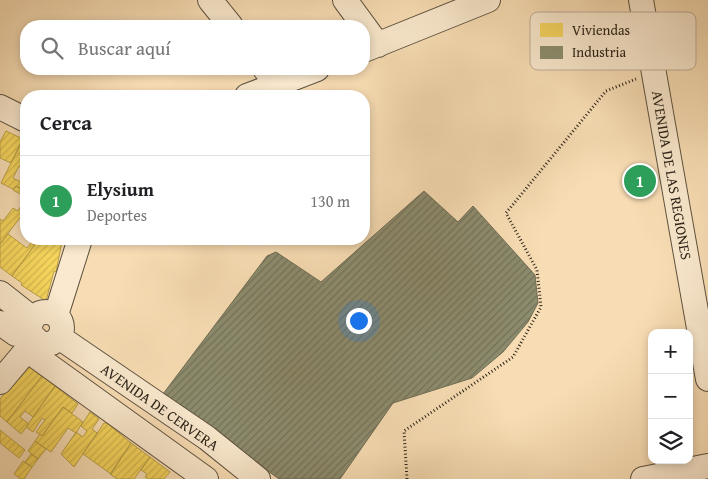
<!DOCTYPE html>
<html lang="es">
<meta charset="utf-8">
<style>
:root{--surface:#fff;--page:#f6f6f6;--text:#202124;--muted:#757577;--line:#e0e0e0;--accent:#0b8043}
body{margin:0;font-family:"Gentium Book Plus",serif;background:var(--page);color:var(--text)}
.controls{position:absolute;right:15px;bottom:15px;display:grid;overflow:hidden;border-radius:10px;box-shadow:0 2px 8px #0003}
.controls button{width:45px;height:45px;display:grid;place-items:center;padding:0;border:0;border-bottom:1px solid var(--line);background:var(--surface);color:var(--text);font:25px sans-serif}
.you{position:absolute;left:358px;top:320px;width:18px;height:18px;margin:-12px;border:4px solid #fff;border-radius:50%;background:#1a73e8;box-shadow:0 0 0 8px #1a73e833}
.badge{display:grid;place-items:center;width:32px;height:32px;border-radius:50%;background:var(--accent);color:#fff;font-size:16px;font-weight:700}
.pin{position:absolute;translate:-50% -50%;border:2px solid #fff;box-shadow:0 1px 5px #0006}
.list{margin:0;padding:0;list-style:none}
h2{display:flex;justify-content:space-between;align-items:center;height:65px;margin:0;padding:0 20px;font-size:21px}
h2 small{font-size:16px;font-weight:400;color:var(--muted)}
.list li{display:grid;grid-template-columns:32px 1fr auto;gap:15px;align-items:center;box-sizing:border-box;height:90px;padding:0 20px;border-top:1px solid var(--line)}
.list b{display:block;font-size:19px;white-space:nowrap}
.list p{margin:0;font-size:16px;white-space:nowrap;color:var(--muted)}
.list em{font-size:16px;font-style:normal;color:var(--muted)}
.icon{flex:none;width:28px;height:28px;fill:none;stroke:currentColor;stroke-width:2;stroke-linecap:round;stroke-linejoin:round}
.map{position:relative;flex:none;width:708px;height:479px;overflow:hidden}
.search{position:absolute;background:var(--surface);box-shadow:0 2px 8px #0003;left:20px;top:20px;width:350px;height:55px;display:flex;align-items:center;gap:12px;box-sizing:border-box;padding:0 18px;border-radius:20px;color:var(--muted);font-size:19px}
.panel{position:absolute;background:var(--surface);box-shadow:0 2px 8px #0003;left:20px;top:90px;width:350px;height:155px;border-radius:20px}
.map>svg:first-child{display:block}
</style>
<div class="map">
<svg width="708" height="479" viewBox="0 0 708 479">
<defs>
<pattern id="homes-hatch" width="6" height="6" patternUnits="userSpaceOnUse" patternTransform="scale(1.25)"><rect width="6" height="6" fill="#f6d55c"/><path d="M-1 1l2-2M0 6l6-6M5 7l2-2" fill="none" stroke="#d3b74f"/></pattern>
<pattern id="industry-hatch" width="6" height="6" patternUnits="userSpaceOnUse" patternTransform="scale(1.25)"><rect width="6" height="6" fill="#8c8c6e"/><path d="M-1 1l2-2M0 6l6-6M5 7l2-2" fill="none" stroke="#73725a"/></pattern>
</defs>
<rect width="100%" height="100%" fill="#f8ddb4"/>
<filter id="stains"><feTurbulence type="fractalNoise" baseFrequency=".004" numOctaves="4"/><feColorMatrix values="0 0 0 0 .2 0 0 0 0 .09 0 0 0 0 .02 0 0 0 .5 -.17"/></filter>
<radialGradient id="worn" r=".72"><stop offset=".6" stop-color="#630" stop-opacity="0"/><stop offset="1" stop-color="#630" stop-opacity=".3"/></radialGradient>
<!-- homes -->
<path fill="url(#homes-hatch)" stroke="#b9a048" d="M6 131 23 139 11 163 0 158V142Z
M23 139 26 141V170L19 166 13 178 23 183 20 188 16 186 13 189 1 183Z
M16 186 26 192V217L22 215 0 244V219L3 221 13 208 18 211 26 197 13 190Z
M8 234 27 248 34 239H39L12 276 0 267V244Z
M39 239H57L62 242 56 272 54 271 46 301 21 285 22 283 12 276Z
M27 365 42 376 7 422 0 416V399Z
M42 376 55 386 33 417 25 411 20 417 29 424 21 434 7 422Z
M55 386 78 404 72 413 63 407 42 436 36 432 45 420 42 418 33 432 26 427Z
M63 407 83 422 76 433 68 428 51 452 35 441 40 434 42 436Z
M90 412 99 419 92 429 97 433 74 467 61 454 76 432 83 437 87 431 81 426Z
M104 423H107L131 443 111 474 83 454Z
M0 430 25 450 19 458 0 443Z
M35 441 46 449 38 459 28 451Z
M131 443 150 457 134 479H117L110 474Z
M31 454 38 459 32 467 25 462Z
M150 457 170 472 164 479H149L145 477 147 474 141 470Z
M23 461 32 467 24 479H21L14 474Z"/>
<!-- industry -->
<path fill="url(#industry-hatch)" stroke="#6f6c54" d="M424 191 458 222 473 206 535 275 538 303 528 322 503 352 472 378 393 403 340 479H279L163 394 267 256 276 252 321 282Z"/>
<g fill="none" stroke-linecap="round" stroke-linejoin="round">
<defs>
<path id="minor" d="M210 0 231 26
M345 0 378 45
M641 0 708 379
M364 50 488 0
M265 69 277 84
M247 96 317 69
M0 107 26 120
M0 293 33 319
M30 328a16 16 0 1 1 32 0a16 16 0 1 1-32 0Z
M56 315 80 239
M0 323 16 334 31 332
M59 337 207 438 258 479
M27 350 206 479
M0 382 36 339
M643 479 708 466"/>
</defs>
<!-- minor casing -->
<use href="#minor" stroke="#5e5240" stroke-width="26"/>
<!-- path -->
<path stroke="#2b2319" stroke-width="3" stroke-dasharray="1 2.5" stroke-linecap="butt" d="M407 479 404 431 513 357 541 307 537 270 506 213 606 91 636 79"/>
<!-- minor -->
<use href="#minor" stroke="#fae9ce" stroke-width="24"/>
</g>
<g text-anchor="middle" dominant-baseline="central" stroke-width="5" stroke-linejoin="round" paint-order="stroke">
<!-- street labels -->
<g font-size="15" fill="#2b2319" stroke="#fae9ce">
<text transform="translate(672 175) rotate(80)">AVENIDA DE LAS REGIONES</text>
<text transform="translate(160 407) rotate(35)">AVENIDA DE CERVERA</text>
</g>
</g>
<!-- legend -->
<rect x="530" y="12" width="166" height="58" rx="8" fill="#fae9ce" stroke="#bcae98" stroke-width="1"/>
<rect x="540" y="23" width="23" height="14" fill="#f6d55c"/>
<rect x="540" y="46" width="23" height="13" fill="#8c8c6e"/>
<g font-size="14" fill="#2b2319">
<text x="572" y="35">Viviendas</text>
<text x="572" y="57">Industria</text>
</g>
<rect width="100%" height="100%" filter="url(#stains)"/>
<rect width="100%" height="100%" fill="url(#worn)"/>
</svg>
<div class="controls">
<button>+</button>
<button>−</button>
<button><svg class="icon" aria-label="layers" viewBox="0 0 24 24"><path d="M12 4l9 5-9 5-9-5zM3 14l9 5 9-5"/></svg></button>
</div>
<div class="you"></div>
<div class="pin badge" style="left:640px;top:181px;background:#2e9e5b">1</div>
<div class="search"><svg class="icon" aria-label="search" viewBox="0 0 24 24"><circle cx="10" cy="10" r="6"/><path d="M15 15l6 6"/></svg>Buscar aquí</div>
<section class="panel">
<h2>Cerca<small></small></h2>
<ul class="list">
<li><span class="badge" style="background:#2e9e5b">1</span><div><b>Elysium</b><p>Deportes</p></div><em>130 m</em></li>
</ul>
</section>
</div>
